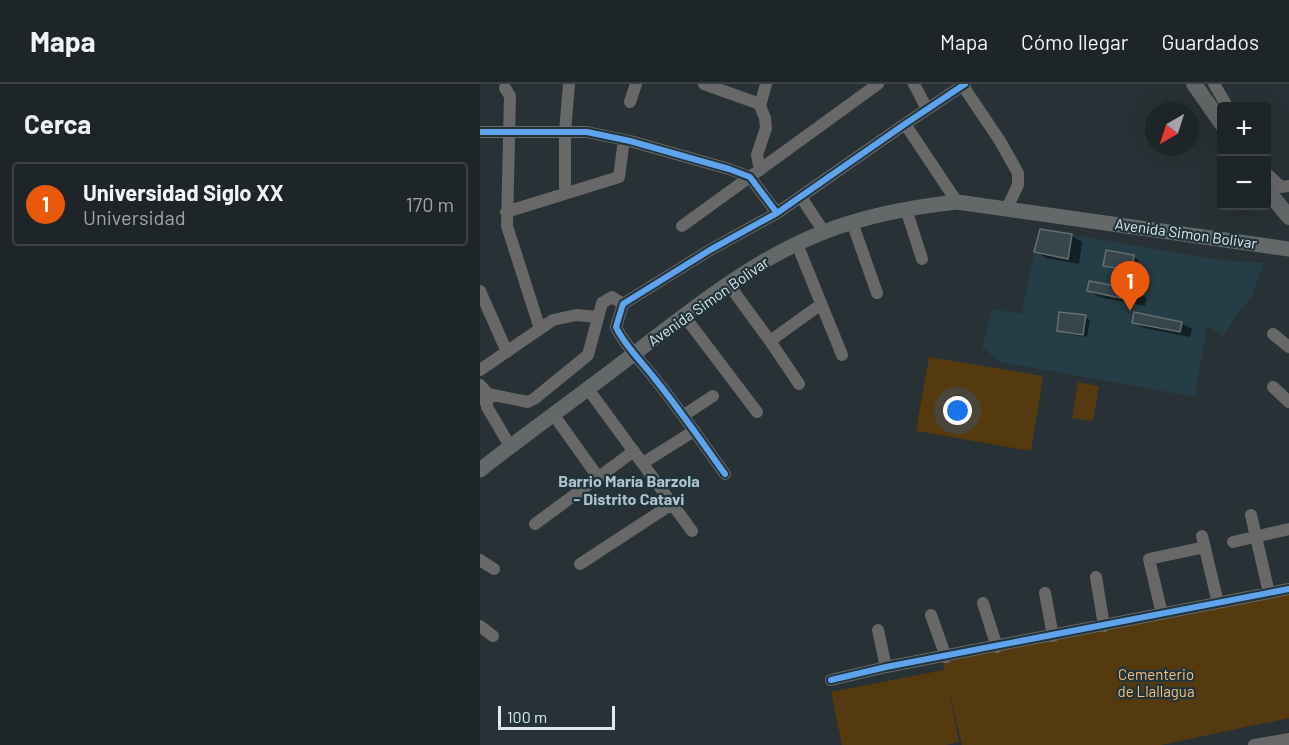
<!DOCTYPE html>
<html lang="es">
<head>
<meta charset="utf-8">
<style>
	body { margin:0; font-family:Barlow,sans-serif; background:#2b3134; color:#f1f3f6 }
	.controls { position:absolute; right:18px; top:18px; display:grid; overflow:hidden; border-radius:6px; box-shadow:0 6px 24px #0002 }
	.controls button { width:54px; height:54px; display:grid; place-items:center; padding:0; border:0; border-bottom:2px solid #3c4245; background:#1e2528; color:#f1f3f6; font:30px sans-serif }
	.compass { position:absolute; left:665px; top:18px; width:54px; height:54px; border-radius:50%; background:#1e2528; box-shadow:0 6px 24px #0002; rotate:219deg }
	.scale { position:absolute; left:18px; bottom:15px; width:117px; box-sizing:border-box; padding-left:6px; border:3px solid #dee9ee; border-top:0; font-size:16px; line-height:21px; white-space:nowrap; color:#dee9ee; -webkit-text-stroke:4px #22343b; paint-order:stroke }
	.you { position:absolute; left:478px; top:327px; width:21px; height:21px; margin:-15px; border:4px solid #fff; border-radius:50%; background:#1a73e8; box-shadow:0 0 0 9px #1a73e833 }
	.badge { display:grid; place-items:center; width:39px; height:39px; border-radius:50%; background:#ea580c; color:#fff; font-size:20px; font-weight:700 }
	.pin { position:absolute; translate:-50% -50px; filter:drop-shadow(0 2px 3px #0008) }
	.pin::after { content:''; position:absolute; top:32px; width:21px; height:18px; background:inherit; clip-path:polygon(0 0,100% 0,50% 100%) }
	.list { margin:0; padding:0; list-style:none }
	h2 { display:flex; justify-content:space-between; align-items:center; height:78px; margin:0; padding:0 24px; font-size:26px }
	h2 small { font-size:20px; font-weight:400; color:#a1a5a8 }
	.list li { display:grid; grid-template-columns:39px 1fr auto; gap:18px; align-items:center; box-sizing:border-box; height:84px; margin:0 12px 12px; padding:0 12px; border:2px solid #3c4245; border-radius:6px }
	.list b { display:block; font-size:22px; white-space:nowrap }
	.list p { margin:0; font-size:20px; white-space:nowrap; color:#a1a5a8 }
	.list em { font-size:20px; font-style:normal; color:#a1a5a8 }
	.map { position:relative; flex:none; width:809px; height:661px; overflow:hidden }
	header { display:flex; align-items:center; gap:36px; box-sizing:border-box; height:84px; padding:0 30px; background:#1e2528; border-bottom:2px solid #3c4245 }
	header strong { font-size:28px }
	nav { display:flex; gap:33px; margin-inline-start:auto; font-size:21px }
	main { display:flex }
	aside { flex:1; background:#1e2528 }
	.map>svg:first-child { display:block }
	.built { fill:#253d46 }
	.green { fill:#553a10 }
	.shadow { fill:#0007 }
	.building { fill:#37464c; stroke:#666e72; stroke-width:1.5 }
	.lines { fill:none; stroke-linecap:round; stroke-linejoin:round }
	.minor { stroke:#676867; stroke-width:12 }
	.major { stroke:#656869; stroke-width:15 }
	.highway { stroke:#626666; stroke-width:16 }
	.cycleway-casing { stroke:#22343b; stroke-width:10 }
	.cycleway { stroke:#60a3ed; stroke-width:6 }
	.labels { text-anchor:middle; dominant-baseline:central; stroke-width:4.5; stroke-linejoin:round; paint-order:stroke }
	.street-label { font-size:15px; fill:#dee9ee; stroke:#22343b }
	.park-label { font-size:15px; fill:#fbbf73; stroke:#22343b }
	.neighbourhood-label { font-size:16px; font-weight:bold; fill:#afc4cd; stroke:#22343b }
</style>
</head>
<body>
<header>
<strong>Mapa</strong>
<nav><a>Mapa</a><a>Cómo llegar</a><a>Guardados</a></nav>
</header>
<main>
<aside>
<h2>Cerca<small></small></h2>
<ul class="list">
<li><span class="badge">1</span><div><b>Universidad Siglo XX</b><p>Universidad</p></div><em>170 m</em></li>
</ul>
</aside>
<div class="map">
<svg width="809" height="661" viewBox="0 0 809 661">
	<rect width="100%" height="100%" fill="#283135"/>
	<path class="built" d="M560 145 741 176 784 179 772 213 755 232 744 252 727 243 715 313 520 278 502 263 512 225 541 230Z"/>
	<path class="green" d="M449 273 563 292 551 367 436 347Z
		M598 298 619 302 613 337 592 334Z
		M809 509V634L681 661H482L468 602 479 658 466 661H362L351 608 464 586 463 578Z"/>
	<path class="shadow" d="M561 146 592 152 602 158 599 180 567 174 556 168Z
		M627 168 654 173 659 176 657 189 630 184 625 181Z
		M608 206 656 208 667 214 665 222 619 213Z
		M605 233 610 236 607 253 583 249 578 247Z
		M653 238 701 239 712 245 710 253 664 244Z"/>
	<path class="building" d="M560 145 592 150 588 175 554 168Z
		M626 166 654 171 652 187 623 182Z
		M609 197 657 206 655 217 607 207Z
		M579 228 606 231 603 251 577 247Z
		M654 228 702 238 700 248 652 239Z"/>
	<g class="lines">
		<path class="minor" d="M224 0 280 20
			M434 0 447 25
			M734 0 747 22
			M483 2 520 57 538 89V101L527 124
			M25 4 30 12 27 142 60 245
			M150 18 156 0
			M425 40 477 118
			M0 48H107L150 57 249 85 270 93 297 129
			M280 86 277 71 286 44 285 34 280 22 286 0
			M786 89 801 103 809 102
			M85 110V48L89 0
			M321 113 344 148
			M426 125 442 175
			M26 128 139 93 144 56
			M372 138 397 209
			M202 142 398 0
			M317 160 362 271
			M249 201 290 257 319 300
			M0 207 27 268
			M205 233 277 328
			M793 250 809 263
			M290 257 340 221
			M0 286 73 236 96 231 117 233
			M0 301 8 310 7 323 30 362
			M793 303 809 318
			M108 305 212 447
			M0 315 8 310 48 318 54 315 108 271 122 219 132 213 143 220
			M73 330 118 393
			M204 331 233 312
			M163 379 214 347
			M245 390C222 358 200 326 175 295 163 279 144 261 136 243L143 220 230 166 297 129 425 40 485 0
			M771 431 789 509
			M55 440 154 367
			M722 452 738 519
			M753 458 809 445
			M0 476 14 485
			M100 480 192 420
			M616 493 624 542
			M565 509 573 552
			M503 519 517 563
			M682 530 669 475 725 463
			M451 531 466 573
			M0 542 13 552
			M398 546 406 583
			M351 596 406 583 809 505
			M774 661 809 655"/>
		<path class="major" d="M0 386C47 349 95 315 142 279 205 231 269 177 344 148 387 131 431 123 477 118L809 165"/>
		<path class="highway" d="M714 0 742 40
			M786 105 809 133"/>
		<g class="cycleway-casing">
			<path id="cycleway" d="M0 48H107L150 57 249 85 270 93 297 129
				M245 390C222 358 200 326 175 295 163 279 144 261 136 243L143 220 230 166 297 129 425 40 485 0
				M351 596 406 583 809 505"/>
		</g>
		<use href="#cycleway" class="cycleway"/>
	</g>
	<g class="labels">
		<g class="street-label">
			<text transform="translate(706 149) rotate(8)">Avenida Simon Bolivar</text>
			<text transform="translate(228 217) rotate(-35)">Avenida Simon Bolivar</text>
		</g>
		<g class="park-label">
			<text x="676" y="590">Cementerio<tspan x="676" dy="17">de Llallagua</tspan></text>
		</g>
		<g class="neighbourhood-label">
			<text x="149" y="396">Barrio María Barzola<tspan x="149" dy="18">- Distrito Catavi</tspan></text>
		</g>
	</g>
</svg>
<div class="controls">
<button>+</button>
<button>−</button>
</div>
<svg class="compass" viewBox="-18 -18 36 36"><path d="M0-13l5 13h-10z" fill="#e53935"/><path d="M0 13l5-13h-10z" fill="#a1a5a8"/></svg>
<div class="scale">100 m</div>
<div class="you"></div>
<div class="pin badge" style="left:650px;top:227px">1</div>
</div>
</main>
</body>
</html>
